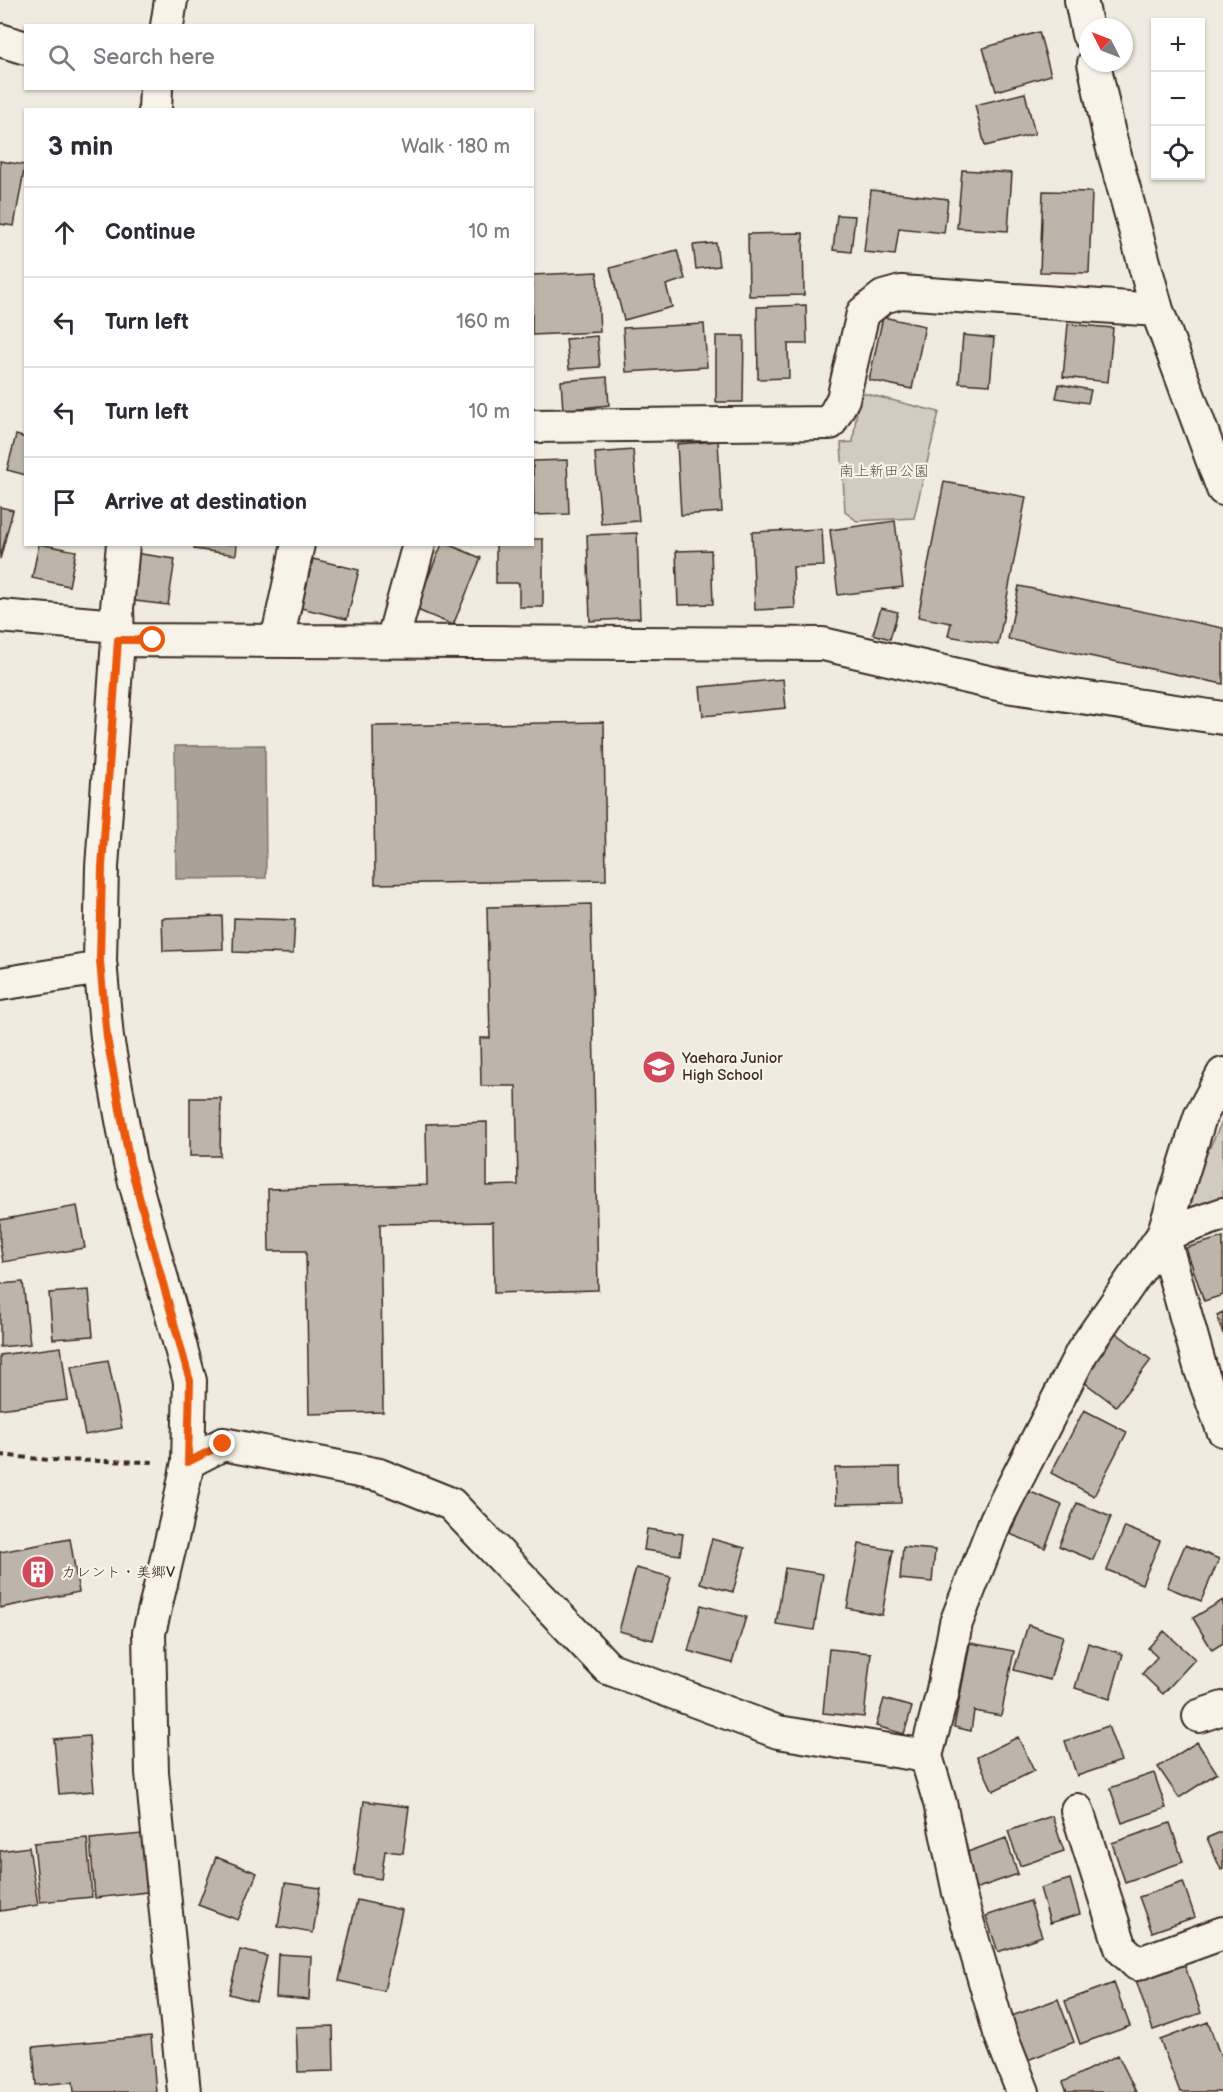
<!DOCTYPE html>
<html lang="en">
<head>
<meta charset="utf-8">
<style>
	body { margin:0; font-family:"Balsamiq Sans","Klee One",sans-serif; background:#f7f7f7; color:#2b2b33 }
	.controls { position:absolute; right:18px; top:18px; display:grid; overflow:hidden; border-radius:0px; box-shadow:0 2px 4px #0004 }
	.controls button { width:54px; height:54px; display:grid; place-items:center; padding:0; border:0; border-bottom:2px solid #e1e1e2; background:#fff; color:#2b2b33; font:30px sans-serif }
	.compass { position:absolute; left:1079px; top:18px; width:54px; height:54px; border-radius:50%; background:#fff; box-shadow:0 2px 4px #0004; rotate:312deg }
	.stop { position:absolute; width:18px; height:18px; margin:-14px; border:4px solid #ea580c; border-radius:50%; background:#fff }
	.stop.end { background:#ea580c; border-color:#fff; box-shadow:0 2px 6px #0008 }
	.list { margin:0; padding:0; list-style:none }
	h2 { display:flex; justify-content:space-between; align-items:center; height:78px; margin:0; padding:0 24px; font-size:26px }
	h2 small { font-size:20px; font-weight:400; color:#7c7c81 }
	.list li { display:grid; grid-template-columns:39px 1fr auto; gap:18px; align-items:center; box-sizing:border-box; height:90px; padding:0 24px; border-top:2px solid #e1e1e2 }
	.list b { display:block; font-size:22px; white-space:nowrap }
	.list em { font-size:20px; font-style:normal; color:#7c7c81 }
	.icon { flex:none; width:33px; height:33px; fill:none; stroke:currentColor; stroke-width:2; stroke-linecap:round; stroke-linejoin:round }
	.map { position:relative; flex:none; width:1223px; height:2092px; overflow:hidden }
	.search { position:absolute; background:#fff; box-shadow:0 2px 4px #0004; left:24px; top:24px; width:510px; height:66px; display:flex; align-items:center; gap:15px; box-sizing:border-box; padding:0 21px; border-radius:0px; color:#7c7c81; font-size:22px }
	.panel { position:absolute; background:#fff; box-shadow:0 2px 4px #0004; left:24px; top:108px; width:510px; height:438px; border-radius:0px }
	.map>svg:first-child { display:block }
	.green { fill:#d1cbc0; stroke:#867a6f; stroke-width:1.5 }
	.water { fill:#aaa296; stroke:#7e7266; stroke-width:1.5 }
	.building { fill:#bdb5aa; stroke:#3b2a1e; stroke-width:1.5 }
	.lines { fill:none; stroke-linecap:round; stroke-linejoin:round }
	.street-casing { stroke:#3b2a1e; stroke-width:36 }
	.path { stroke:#3b2a1e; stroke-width:4; stroke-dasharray:6 4.5; stroke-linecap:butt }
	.street { stroke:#f7f3e8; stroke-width:32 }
	.route { stroke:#ea580c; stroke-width:8 }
	.labels { text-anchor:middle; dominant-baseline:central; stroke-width:4.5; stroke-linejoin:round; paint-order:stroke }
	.park-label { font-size:15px; fill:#605246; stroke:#f7f3e8 }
	.poi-label { font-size:15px; fill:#3b2a1e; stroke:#f7f3e8; text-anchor:start }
</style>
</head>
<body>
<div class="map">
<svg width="1223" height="2092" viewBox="0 0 1223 2092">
	<rect width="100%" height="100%" fill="#efebe0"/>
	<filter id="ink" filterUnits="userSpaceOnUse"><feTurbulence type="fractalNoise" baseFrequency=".0167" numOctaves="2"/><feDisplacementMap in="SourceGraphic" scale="12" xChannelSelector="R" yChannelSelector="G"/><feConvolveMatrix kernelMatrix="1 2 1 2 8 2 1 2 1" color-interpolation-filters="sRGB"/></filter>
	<g filter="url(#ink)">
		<path class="green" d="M859 392 939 412 914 518 857 521 845 512 841 443 853 442Z
			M1223 1120V1198L1175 1219Z"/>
		<path class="water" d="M265 745 266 878 176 879 175 746Z"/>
		<path class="building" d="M1039 32 1051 75 996 91 983 48Z
			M1025 93 1035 134 985 146 975 105Z
			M0 161 25 165 14 226 0 224Z
			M962 170 1012 173 1008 231 957 228Z
			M871 190 948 199 944 233 899 228 895 255 864 252Z
			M1043 191 1092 192 1089 273 1040 272Z
			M837 215 855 216 851 252 833 250Z
			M803 233 804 295 749 296 748 234Z
			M716 243 719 266 696 269 693 245Z
			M677 250 685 279 666 285 672 307 624 320 610 268Z
			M597 272 600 332 532 335V275Z
			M806 305 807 344H788L789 378 758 379 757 307Z
			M883 317 925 326 912 389 869 380Z
			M704 324 707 367 626 372 623 328Z
			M1068 324 1113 328 1108 382 1063 377Z
			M963 335 994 338 990 385 959 383Z
			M597 336 600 367 569 369 566 339Z
			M716 336H744L743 402H716Z
			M607 377 609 405 563 410 561 381Z
			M1059 384 1091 390 1088 403 1056 398Z
			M16 435 26 438V475L7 470Z
			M718 441 722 512 681 515 677 444Z
			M633 450 639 521 601 524 595 453Z
			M567 460 569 514 534 515 533 461Z
			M944 482 1026 497 998 645 948 636 951 623 918 617Z
			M0 507 13 510 0 559Z
			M895 521 903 587 838 595 830 530Z
			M822 529 824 566 793 567 795 608 755 610 752 532Z
			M637 533 640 618 590 621 587 535Z
			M532 539H543V607H519V583H496V544H532Z
			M39 544 76 551 69 586 32 578Z
			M195 544H237L236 555 194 549Z
			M442 544H447L481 558 453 625 415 609Z
			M711 550 713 604 678 605 676 551Z
			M134 553 175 559 168 605 127 600Z
			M313 559 359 570 347 619 301 608Z
			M1019 586 1223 628V684L1008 639Z
			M881 608 898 612 890 639 873 634Z
			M783 679 786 708 703 716 700 687Z
			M604 722 606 880 375 884 373 726Z
			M591 904 598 1290 494 1293 493 1222 380 1224 383 1412 309 1414 306 1251H269L268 1189 427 1185 426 1124 487 1122V1186L518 1185 516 1086H481L480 1038H490L487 907Z
			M222 916 223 949 163 951 162 918Z
			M234 918 295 920 293 954 233 952Z
			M190 1098H221L220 1156H190Z
			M77 1206 85 1248 3 1262 0 1244V1220Z
			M1223 1237V1295L1204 1301 1186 1248Z
			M23 1282 30 1344 0 1347V1284Z
			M89 1290 93 1336 53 1339 49 1293Z
			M1223 1312V1334L1217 1315Z
			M1115 1332 1151 1360 1116 1406 1080 1379Z
			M61 1347 68 1400 0 1409V1355Z
			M108 1360 122 1428 85 1435 71 1367Z
			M1084 1410 1127 1432 1094 1496 1051 1473Z
			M900 1467 901 1503 836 1504 835 1468Z
			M1028 1491 1062 1505 1045 1548 1010 1534Z
			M1077 1503 1111 1517 1093 1560 1059 1546Z
			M1125 1527 1160 1541 1142 1584 1107 1570Z
			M647 1529 683 1534 680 1555 644 1550Z
			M70 1539 79 1592 0 1608V1552Z
			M712 1539 745 1548 733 1592 700 1583Z
			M859 1544 893 1550 882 1615 847 1608Z
			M1185 1545 1219 1559 1201 1601 1167 1587Z
			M903 1547 935 1550 932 1582 900 1579Z
			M636 1568 671 1577 653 1640 619 1631Z
			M785 1568 823 1574 814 1630 776 1624Z
			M1223 1600V1643L1212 1650 1193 1618Z
			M701 1605 746 1617 732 1663 688 1651Z
			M1028 1625 1063 1636 1050 1680 1014 1670Z
			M1164 1631 1195 1659 1163 1694 1142 1674 1157 1657 1148 1648Z
			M970 1643 1014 1651 1001 1716 974 1711 971 1731 954 1727Z
			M1088 1643 1123 1654 1110 1699 1075 1688Z
			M829 1649 871 1653 864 1717 823 1713Z
			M884 1699 912 1707 904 1734 876 1726Z
			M1108 1726 1121 1761 1077 1776 1065 1741Z
			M89 1736 94 1791 59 1794 54 1739Z
			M1018 1737 1034 1771 993 1791 977 1757Z
			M1197 1742 1217 1773 1179 1798 1158 1767Z
			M1154 1773 1166 1808 1122 1823 1110 1788Z
			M364 1801 409 1807 403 1853 385 1851 381 1879 354 1875Z
			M1052 1816 1064 1851 1020 1866 1008 1831Z
			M1170 1823 1183 1862 1125 1882 1112 1843Z
			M1223 1831V1869L1221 1870 1207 1838Z
			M142 1834 147 1892 95 1898 90 1839Z
			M87 1838 92 1897 40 1902 34 1843Z
			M1006 1838 1018 1874 975 1889 962 1854Z
			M29 1847 38 1905 0 1911V1851Z
			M216 1857 257 1873 238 1920 198 1905Z
			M1070 1879 1080 1914 1050 1923 1040 1888Z
			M1183 1882 1195 1917 1152 1932 1139 1897Z
			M285 1883 320 1888 313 1933 278 1927Z
			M357 1900 402 1910 384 1991 339 1981Z
			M1030 1901 1042 1936 998 1952 986 1916Z
			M240 1950 267 1956 256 2001 229 1994Z
			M278 1954 311 1956 309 2000 276 1997Z
			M1184 1963 1201 2013 1153 2030 1136 1980Z
			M1114 1983 1130 2026 1080 2044 1065 2001Z
			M1058 1999 1074 2042 1025 2061 1009 2017Z
			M1208 2022 1223 2063V2092H1180L1160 2040Z
			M333 2026 334 2071 298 2072 296 2027Z
			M151 2036 156 2092H74L73 2082 36 2085 33 2047Z
			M1118 2055 1136 2092H1067L1063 2082Z"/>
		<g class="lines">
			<g class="street-casing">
				<path id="street" d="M1081 0 1088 34
					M167 26 171 0
					M0 40 26 48
					M1094 63 1109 134 1157 310 1223 489
					M155 110 156 88
					M532 426 830 423 843 399 863 313 883 297 901 292 1157 310
					M123 544 117 608 118 640 102 867 100 961 107 1038 130 1164 190 1381 188 1462 176 1521 149 1633 152 1773 184 2092
					M0 616 117 626
					M118 640 823 644 1006 686 1223 718
					M277 641 298 544
					M392 642 419 544
					M0 984 101 968
					M1163 1235 1201 1370 1223 1430
					M1163 1235 1223 1214
					M188 1462 223 1444 379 1475 451 1504 608 1668 778 1732 926 1756
					M1199 1716 1223 1708
					M1077 1810 1121 1948 1137 1964 1223 1933
					M1023 2092 1000 2033 959 1893 940 1803 926 1756 942 1695 956 1623 996 1520 1082 1352 1163 1235 1200 1117 1223 1074"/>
			</g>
			<path class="path" d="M0 1455 49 1460 154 1462"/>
			<use href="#street" class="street"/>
		</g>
	</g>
	<g class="lines" filter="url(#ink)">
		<path class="route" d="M153 640H118L102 867 100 961 107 1038 130 1164 190 1381 188 1462 223 1444"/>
	</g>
	<defs>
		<g id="school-disc" transform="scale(1.725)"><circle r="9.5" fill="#d1495b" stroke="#f7f3e8"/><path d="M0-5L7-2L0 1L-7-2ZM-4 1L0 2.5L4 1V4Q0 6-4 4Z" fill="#fff"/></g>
		<g id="building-disc" transform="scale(1.725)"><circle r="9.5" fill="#d1495b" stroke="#f7f3e8"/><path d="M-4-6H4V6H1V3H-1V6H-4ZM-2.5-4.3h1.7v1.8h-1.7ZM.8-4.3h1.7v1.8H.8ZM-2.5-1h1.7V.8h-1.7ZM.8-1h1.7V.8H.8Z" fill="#fff"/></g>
	</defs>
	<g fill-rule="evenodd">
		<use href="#school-disc" x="659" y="1067"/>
		<use href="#building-disc" x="38" y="1572"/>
	</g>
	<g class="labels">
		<g class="park-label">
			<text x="884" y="471">南上新田公園</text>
		</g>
		<g class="poi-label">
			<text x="682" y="1058">Yaehara Junior<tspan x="682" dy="17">High School</tspan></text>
			<text x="61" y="1572">カレント・美郷V</text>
		</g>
	</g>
</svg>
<div class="controls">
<button>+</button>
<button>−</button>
<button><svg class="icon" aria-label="locate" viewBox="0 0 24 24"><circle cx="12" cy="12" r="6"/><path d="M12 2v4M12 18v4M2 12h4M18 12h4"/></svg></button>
</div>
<svg class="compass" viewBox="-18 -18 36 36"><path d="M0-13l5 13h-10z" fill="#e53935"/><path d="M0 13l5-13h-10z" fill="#7c7c81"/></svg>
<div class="stop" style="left:153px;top:640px"></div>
<div class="stop end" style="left:223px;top:1444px"></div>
<div class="search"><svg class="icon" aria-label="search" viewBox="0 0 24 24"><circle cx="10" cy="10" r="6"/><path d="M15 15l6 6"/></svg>Search here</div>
<section class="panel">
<h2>3 min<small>Walk · 180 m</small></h2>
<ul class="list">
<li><svg class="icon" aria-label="ahead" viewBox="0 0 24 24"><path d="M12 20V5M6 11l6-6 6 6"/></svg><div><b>Continue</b></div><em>10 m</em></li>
<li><svg class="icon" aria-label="left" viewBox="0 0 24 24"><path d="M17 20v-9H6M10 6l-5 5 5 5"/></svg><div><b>Turn left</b></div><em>160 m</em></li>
<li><svg class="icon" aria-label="left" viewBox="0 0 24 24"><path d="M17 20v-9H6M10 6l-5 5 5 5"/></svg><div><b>Turn left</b></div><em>10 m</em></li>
<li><svg class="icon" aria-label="arrive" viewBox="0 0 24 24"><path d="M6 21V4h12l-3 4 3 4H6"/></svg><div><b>Arrive at destination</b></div></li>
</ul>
</section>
</div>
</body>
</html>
